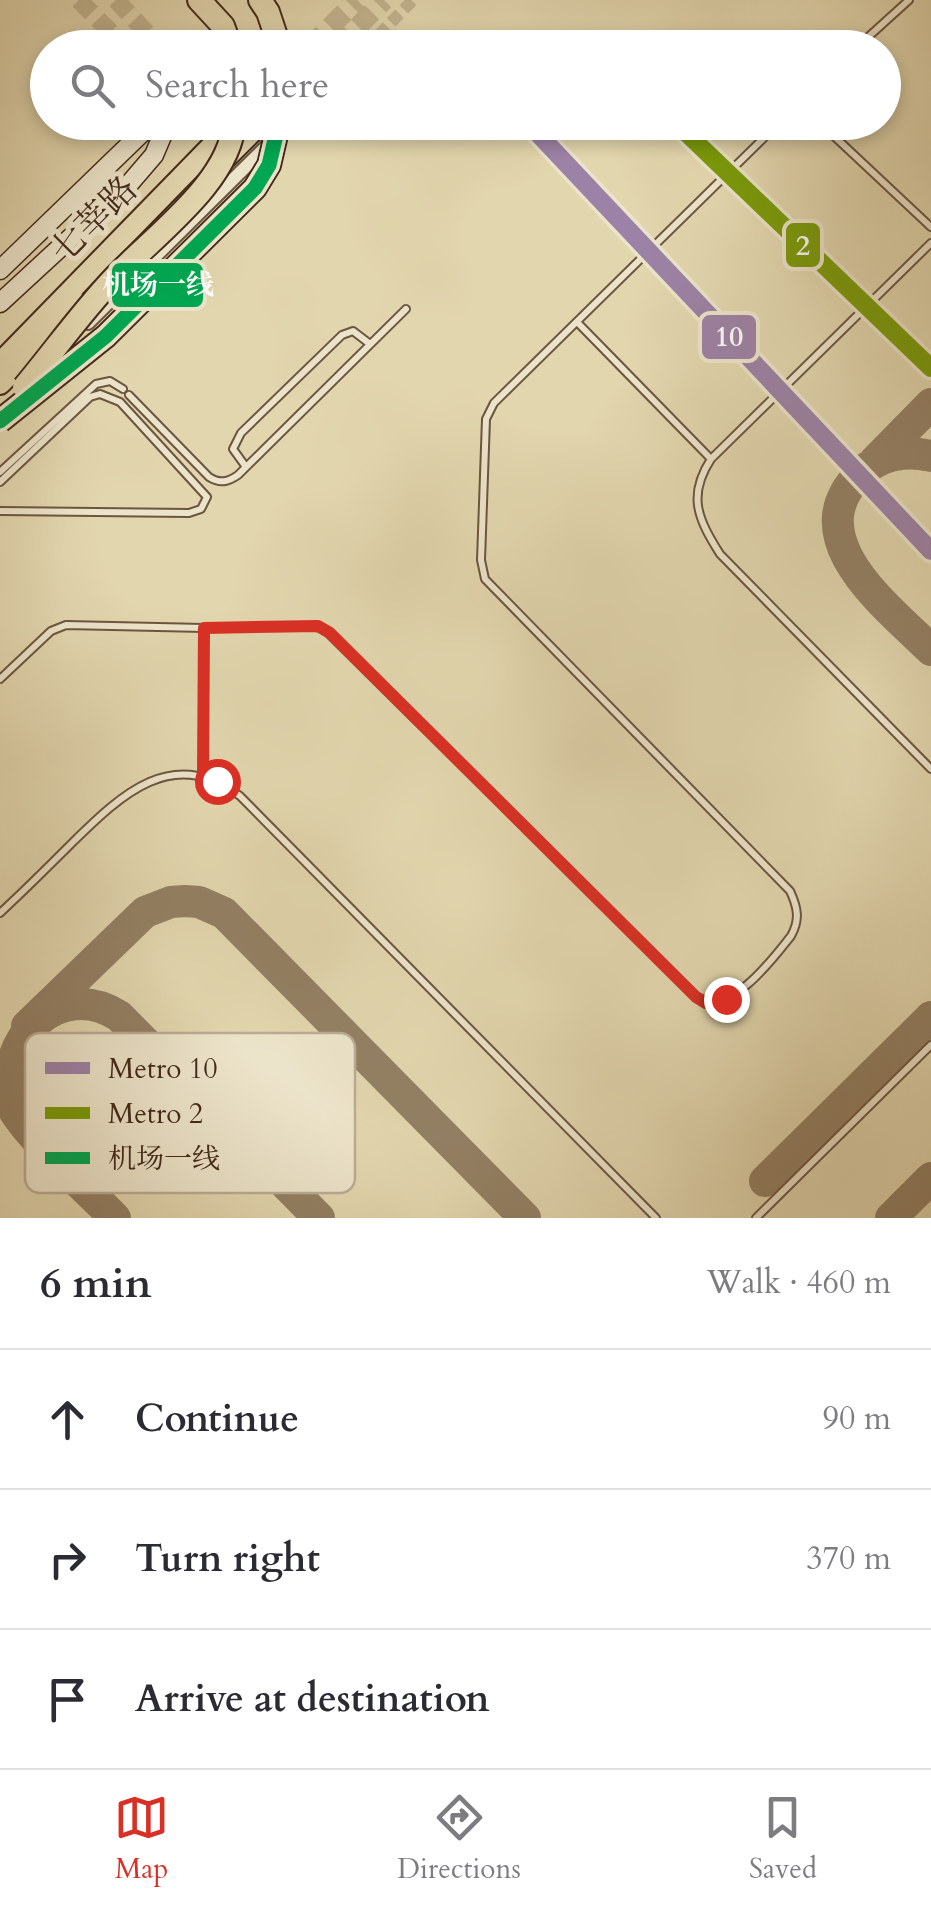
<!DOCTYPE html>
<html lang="en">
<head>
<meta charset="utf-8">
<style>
	body { margin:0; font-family:Cardo,"Noto Serif SC",serif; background:#f7f7f7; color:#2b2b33 }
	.stop { position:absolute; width:30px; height:30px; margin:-22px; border:8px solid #d93025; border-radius:50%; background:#fff }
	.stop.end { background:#d93025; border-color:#fff; box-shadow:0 2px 10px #0008 }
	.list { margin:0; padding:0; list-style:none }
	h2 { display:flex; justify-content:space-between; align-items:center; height:130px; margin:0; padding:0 40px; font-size:42px }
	h2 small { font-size:32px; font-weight:400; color:#7c7c81 }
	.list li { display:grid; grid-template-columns:65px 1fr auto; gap:30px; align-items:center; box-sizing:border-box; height:140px; padding:0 40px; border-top:2px solid #e1e1e2 }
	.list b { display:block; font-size:38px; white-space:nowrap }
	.list em { font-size:32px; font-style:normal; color:#7c7c81 }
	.icon { flex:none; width:55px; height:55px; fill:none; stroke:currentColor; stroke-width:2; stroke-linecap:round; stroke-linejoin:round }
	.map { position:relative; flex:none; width:931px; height:1218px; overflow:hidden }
	.search { position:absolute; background:#fff; box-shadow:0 5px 15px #0003; left:30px; right:30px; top:30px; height:110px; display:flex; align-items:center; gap:25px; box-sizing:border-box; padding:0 35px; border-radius:55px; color:#7c7c81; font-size:38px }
	.sheet { height:550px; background:#fff }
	nav { display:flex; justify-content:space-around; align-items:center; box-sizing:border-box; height:140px; border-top:2px solid #e1e1e2; background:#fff; font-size:28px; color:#7c7c81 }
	nav a { display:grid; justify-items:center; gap:5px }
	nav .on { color:#d93025 }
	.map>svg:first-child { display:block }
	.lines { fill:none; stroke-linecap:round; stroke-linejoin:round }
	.taxiway { stroke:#938064; stroke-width:32 }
	.street-tunnel { stroke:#c2b491; stroke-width:12; stroke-dasharray:12 6; stroke-linecap:butt }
	.secondary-tunnel { stroke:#c2b491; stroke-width:18; stroke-dasharray:18 9; stroke-linecap:butt }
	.primary-tunnel { stroke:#c2b491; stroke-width:20; stroke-dasharray:20 10; stroke-linecap:butt }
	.lane-casing { stroke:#6c5540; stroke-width:10 }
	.street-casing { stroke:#6c5540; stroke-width:16 }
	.secondary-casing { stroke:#442a1b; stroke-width:21 }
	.primary-casing { stroke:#442a1b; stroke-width:24 }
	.highway-casing { stroke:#442a1b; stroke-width:26 }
	.lane { stroke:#ece4ca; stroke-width:6 }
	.street { stroke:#ece4ca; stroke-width:12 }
	.secondary { stroke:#ece4ca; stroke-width:18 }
	.primary { stroke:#e2d6ae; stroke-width:20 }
	.highway { stroke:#e2d6ae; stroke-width:22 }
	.highway-bridge-casing { stroke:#442a1b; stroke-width:26; stroke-linecap:butt }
	.highway-bridge { stroke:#e2d6ae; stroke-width:22 }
	.bus-1-casing { stroke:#ece4ca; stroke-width:22 }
	.bus-1 { stroke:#00a651; stroke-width:15 }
	.metro-1-casing { stroke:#ece4ca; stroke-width:25 }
	.metro-2-casing { stroke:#ece4ca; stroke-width:25 }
	.metro-1 { stroke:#9c82a6; stroke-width:18 }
	.metro-2 { stroke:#7a9a09; stroke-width:18 }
	.route { stroke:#d93025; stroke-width:12 }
	.labels { text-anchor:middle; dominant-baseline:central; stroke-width:10; stroke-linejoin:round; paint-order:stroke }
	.street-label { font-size:35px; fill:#442a1b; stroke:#ece4ca }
	.key { fill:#ece4ca; stroke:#baac96; stroke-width:2.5 }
	.key-label { font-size:28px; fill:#442a1b }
	.line-badge { stroke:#ece4ca; stroke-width:4 }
	.badge-label { font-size:28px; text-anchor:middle; font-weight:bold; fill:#fff }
</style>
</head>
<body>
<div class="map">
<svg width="931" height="1218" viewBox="0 0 931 1218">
	<rect width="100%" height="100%" fill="#e2d6ae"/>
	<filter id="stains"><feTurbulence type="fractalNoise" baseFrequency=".002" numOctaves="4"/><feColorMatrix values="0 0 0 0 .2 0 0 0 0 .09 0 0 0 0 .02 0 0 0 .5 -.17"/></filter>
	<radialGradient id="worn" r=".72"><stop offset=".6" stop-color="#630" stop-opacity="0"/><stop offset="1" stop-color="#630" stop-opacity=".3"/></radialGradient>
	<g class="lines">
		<path class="taxiway" d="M931 456C905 450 879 455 860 474 795 538 889 608 931 650
			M875 461 931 404
			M27 1026 145 912 171 902 185 901 199 902 224 913 525 1218
			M765 1181 931 1017
			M115 1218C89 1191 23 1133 10 1103 0 1037 59 978 119 1016L319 1218
			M891 1218 931 1178"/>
		<path class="street-tunnel" d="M366 48 413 0"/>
		<path class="secondary-tunnel" d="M79 0 126 48
			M116 0 161 48"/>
		<path class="primary-tunnel" d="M309 48 357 0
			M337 48 384 0"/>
		<g class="lane-casing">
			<path id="lane" d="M856 48 909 0
				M819 122 931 227
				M931 243 711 459C687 496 698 519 720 554L931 769
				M577 322 711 459
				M129 395 209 477C220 484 228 482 238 475L406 309
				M246 467 233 449 241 433 342 335 353 331 370 344
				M0 472 96 384 110 381 123 389
				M0 482 90 397 100 394 120 402 207 497 201 509 189 513 0 511
				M0 679 51 631 66 625 204 628 311 626 324 629 696 997C732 1015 770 962 791 936 800 920 798 908 790 891L485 579 481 560 486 419 494 403 780 122
				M203 775 204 628
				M0 913C25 890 49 866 73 842 122 794 173 745 240 796L656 1218
				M756 1218 931 1045"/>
		</g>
		<g class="street-casing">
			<path id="street" d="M88 323 291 122"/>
		</g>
		<g class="secondary-casing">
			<path id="secondary" d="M0 270 153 122
				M0 303 130 183 154 155 168 122"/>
		</g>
		<g class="primary-casing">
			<path id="primary" d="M224 160 262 122
				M0 363 235 122
				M0 384 80 304"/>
		</g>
		<g class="highway-casing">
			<path id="highway" d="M199 0 223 26 231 48
				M260 0 268 12 280 48"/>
		</g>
		<use href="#lane" class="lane"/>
		<use href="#street" class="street"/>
		<use href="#secondary" class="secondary"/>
		<use href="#primary" class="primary"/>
		<use href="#highway" class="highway"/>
		<g class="highway-bridge-casing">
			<path id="highway-bridge" d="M24 387C54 351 81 313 113 279 152 237 231 182 234 122
				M0 421 106 336 255 188 269 165 279 122"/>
		</g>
		<use href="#highway-bridge" class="highway-bridge"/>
		<g class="bus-1-casing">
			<path id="bus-1" d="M0 421 106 336 255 188 269 165 279 122"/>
		</g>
		<use href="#bus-1" class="bus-1"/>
		<g class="metro-1-casing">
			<path id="metro-1" d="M527 122 931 551"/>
		</g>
		<g class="metro-2-casing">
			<path id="metro-2" d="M675 122 931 368"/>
		</g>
		<use href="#metro-1" class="metro-1"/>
		<use href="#metro-2" class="metro-2"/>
	</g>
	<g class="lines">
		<path class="route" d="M217 781 203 775 204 628 318 626 330 633 696 997 706 1003 726 999"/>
	</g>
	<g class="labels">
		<g class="street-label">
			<text transform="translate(94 220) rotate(-45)">七莘路</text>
		</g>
	</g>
	<rect x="25" y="1033" width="330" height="160" rx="15" class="key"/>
	<rect x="45" y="1062" width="45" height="12" fill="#9c82a6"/>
	<rect x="45" y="1107" width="45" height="12" fill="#7a9a09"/>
	<rect x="45" y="1152" width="45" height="12" fill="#00a651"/>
	<g class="key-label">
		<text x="108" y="1078">Metro 10</text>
		<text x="108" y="1123">Metro 2</text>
		<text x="108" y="1168">机场一线</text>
	</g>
	<g class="line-badge">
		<rect x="784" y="221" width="38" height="48" rx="10" fill="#7a9a09"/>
		<rect x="110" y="261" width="95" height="48" rx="10" fill="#00a651"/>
		<rect x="700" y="313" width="58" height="48" rx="10" fill="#9c82a6"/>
	</g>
	<g class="badge-label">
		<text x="803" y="255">2</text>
		<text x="158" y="294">机场一线</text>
		<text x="729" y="346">10</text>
	</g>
	<rect width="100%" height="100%" filter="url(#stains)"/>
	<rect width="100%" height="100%" fill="url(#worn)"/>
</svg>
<div class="stop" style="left:217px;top:781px"></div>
<div class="stop end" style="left:726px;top:999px"></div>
<div class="search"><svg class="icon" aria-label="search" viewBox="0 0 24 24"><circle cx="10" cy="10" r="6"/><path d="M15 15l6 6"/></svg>Search here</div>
</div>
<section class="sheet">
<h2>6 min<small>Walk · 460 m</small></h2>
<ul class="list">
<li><svg class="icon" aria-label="ahead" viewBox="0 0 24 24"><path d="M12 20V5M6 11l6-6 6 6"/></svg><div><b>Continue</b></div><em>90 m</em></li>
<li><svg class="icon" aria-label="right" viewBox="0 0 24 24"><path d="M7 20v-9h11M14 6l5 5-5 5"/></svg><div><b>Turn right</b></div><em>370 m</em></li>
<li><svg class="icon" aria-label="arrive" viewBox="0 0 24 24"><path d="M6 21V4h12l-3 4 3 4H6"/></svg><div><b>Arrive at destination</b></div></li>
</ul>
</section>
<nav>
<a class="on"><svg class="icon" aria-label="map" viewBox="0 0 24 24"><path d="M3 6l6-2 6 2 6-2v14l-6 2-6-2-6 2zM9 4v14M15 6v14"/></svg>Map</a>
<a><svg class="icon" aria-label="directions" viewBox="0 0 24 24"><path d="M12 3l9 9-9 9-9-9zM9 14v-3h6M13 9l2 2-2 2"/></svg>Directions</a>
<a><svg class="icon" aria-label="saved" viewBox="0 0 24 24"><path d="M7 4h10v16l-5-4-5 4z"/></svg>Saved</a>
</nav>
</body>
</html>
